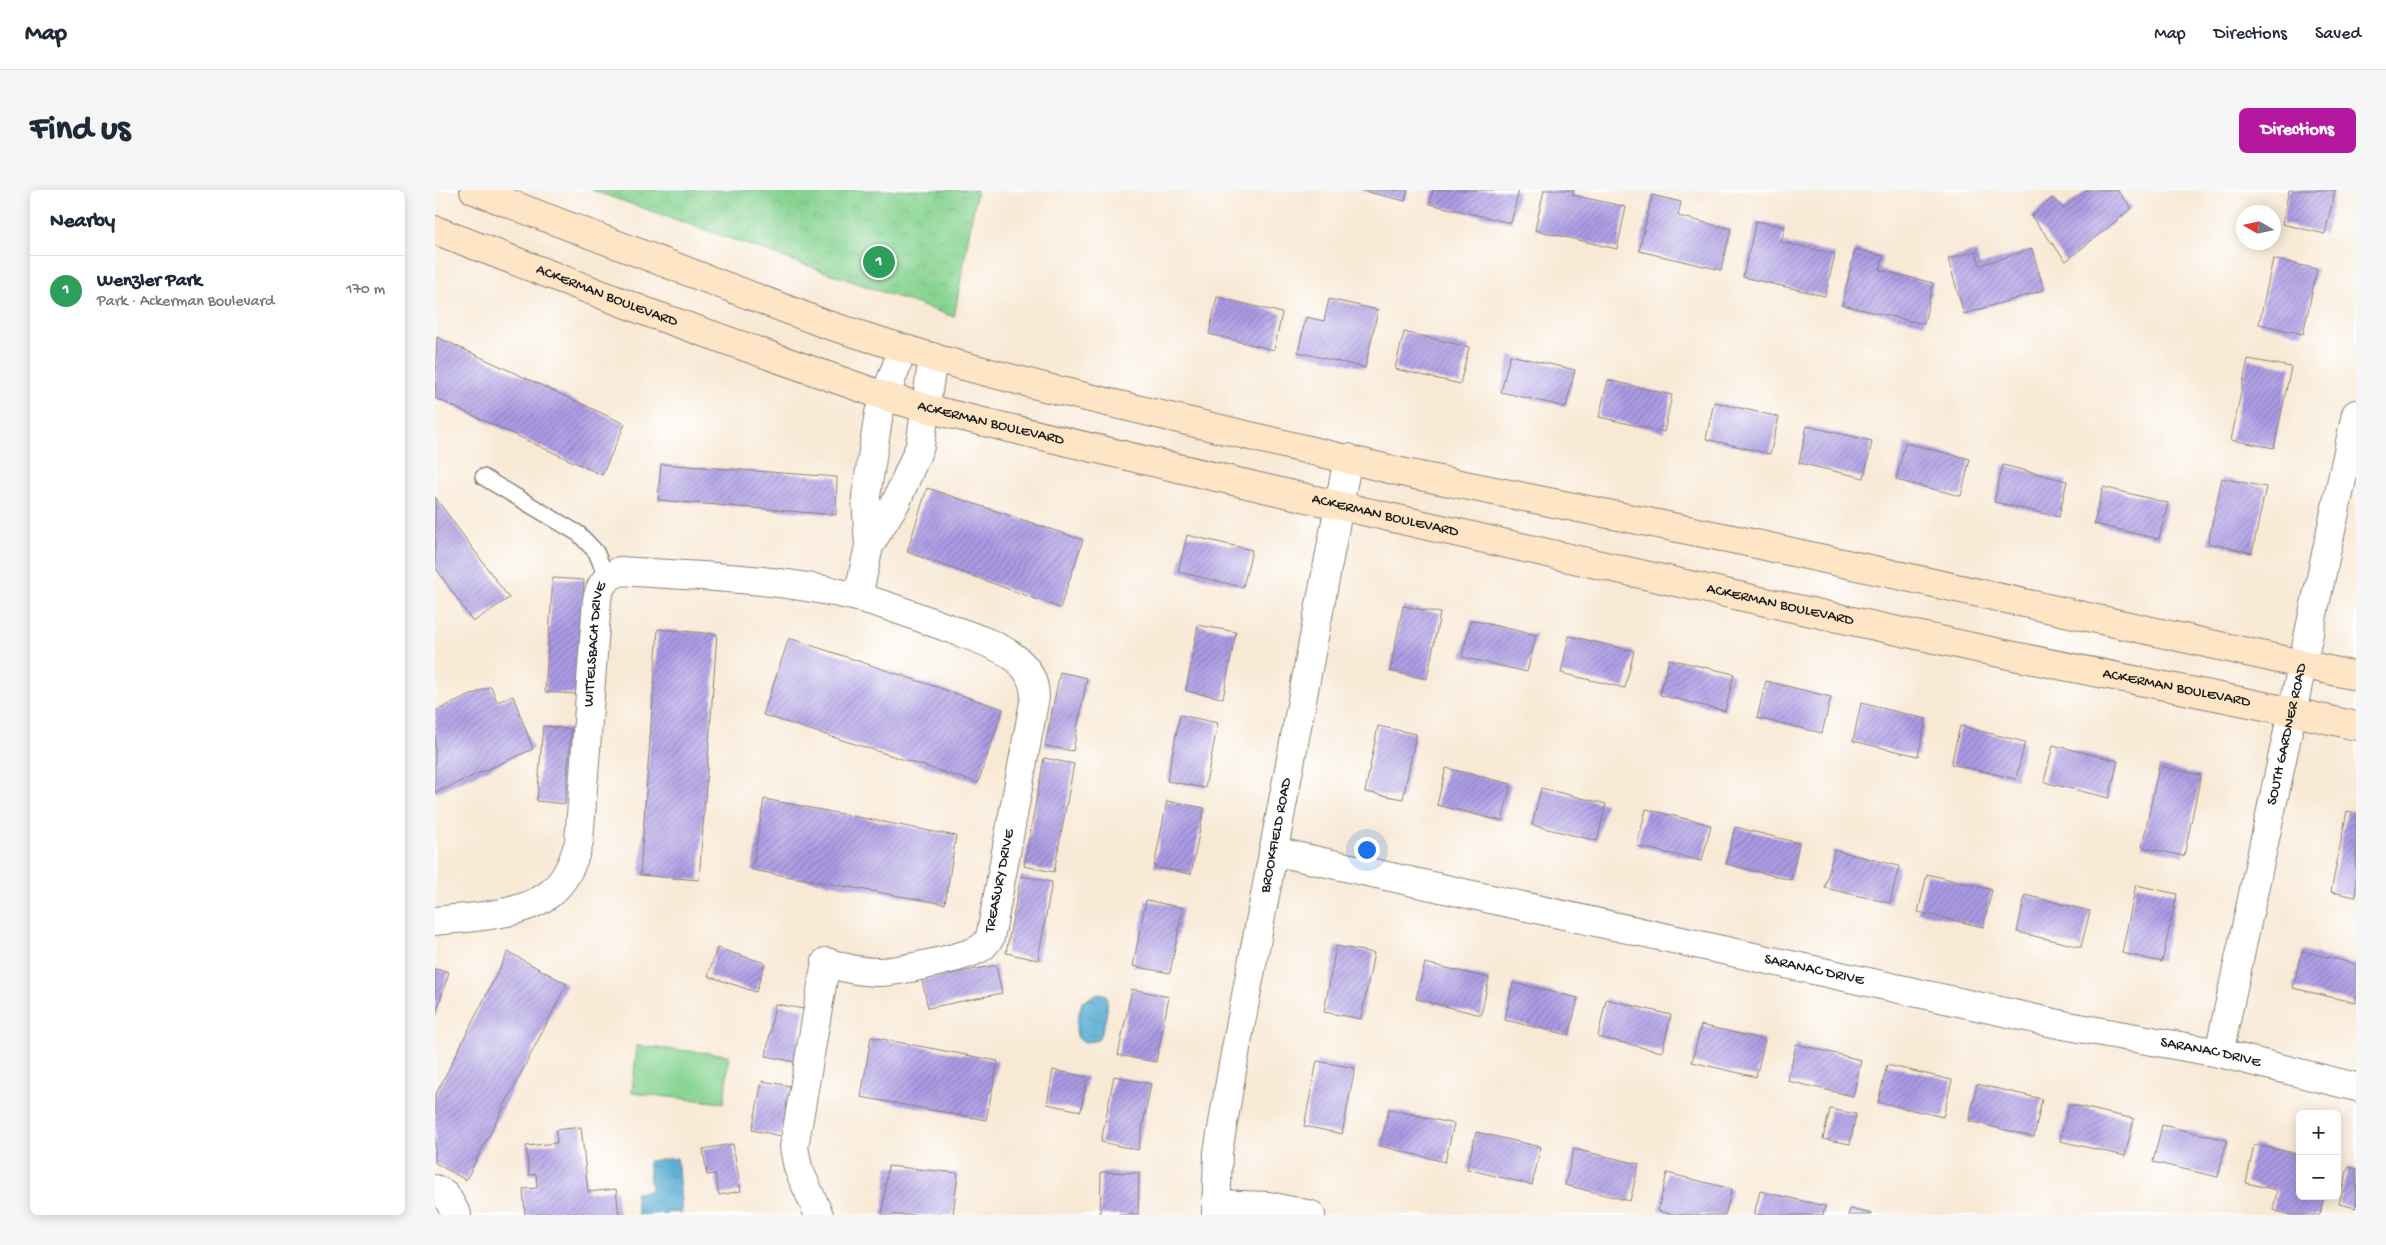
<!DOCTYPE html>
<html lang="en">
<head>
<meta charset="utf-8">
<style>
	body { margin:0; font-family:"Gochi Hand",sans-serif; background:#f6f6f7; color:#1f2937 }
	.controls { position:absolute; right:15px; bottom:15px; display:grid; overflow:hidden; border-radius:8px; box-shadow:0 2px 12px #0003 }
	.controls button { width:45px; height:45px; display:grid; place-items:center; padding:0; border:0; border-bottom:1px solid #e0e1e3; background:#fff; color:#1f2937; font:25px sans-serif }
	.compass { position:absolute; left:1801px; top:15px; width:45px; height:45px; border-radius:50%; background:#fff; box-shadow:0 2px 12px #0003; rotate:279deg }
	.you { position:absolute; left:931px; top:659px; width:18px; height:18px; margin:-12px; border:4px solid #fff; border-radius:50%; background:#1a73e8; box-shadow:0 0 0 8px #1a73e833 }
	.badge { display:grid; place-items:center; width:32px; height:32px; border-radius:50%; background:#b5179e; color:#fff; font-size:16px; font-weight:700 }
	.pin { position:absolute; translate:-50% -50%; border:2px solid #fff; box-shadow:0 1px 5px #0006 }
	.list { margin:0; padding:0; list-style:none }
	h2 { display:flex; justify-content:space-between; align-items:center; height:65px; margin:0; padding:0 20px; font-size:21px }
	h2 small { font-size:16px; font-weight:400; color:#747a83 }
	.list li { display:grid; grid-template-columns:32px 1fr auto; gap:15px; align-items:center; box-sizing:border-box; height:70px; padding:0 20px; border-top:1px solid #e0e1e3 }
	.list b { display:block; font-size:19px; white-space:nowrap }
	.list p { margin:0; font-size:16px; white-space:nowrap; color:#747a83 }
	.list em { font-size:16px; font-style:normal; color:#747a83 }
	.map { position:relative; flex:none; width:1921px; height:1025px; overflow:hidden; border-radius:8px }
	header { display:flex; align-items:center; gap:30px; box-sizing:border-box; height:70px; padding:0 25px; background:#fff; border-bottom:1px solid #e0e1e3 }
	header strong { font-size:24px }
	nav { display:flex; gap:28px; margin-inline-start:auto; font-size:18px }
	.intro { display:flex; align-items:center; justify-content:space-between; box-sizing:border-box; height:120px; padding:0 30px }
	h1 { margin:0; font-size:35px }
	.button { padding:12px 22px; border-radius:8px; background:#b5179e; color:#fff; font-size:18px; font-weight:700 }
	main { display:flex; gap:30px; padding:0 30px }
	aside { flex:1; background:#fff; border-radius:8px; box-shadow:0 2px 12px #0003 }
	.map>svg:first-child { display:block }
	.park { fill:url(#park-crowns); stroke:#527857 }
	.pitch { fill:#88d492; stroke:#527857 }
	.water { fill:url(#water-ripples); stroke:#386276 }
	.building { fill:url(#building-hatch) }
	.lines { fill:none; stroke-linecap:round; stroke-linejoin:round }
	.lane-casing { stroke:#8a8278; stroke-width:18 }
	.street-casing { stroke:#8a8278; stroke-width:30 }
	.secondary-casing { stroke:#8a8278; stroke-width:30 }
	.lane { stroke:#fff; stroke-width:15 }
	.street { stroke:#fff; stroke-width:28 }
	.secondary { stroke:#fee5c5; stroke-width:28 }
	.labels { text-anchor:middle; dominant-baseline:central; stroke-width:4.5; stroke-linejoin:round; paint-order:stroke }
	.street-label { font-size:15px; fill:#1c1c1c; stroke:#fff }
</style>
</head>
<body>
<header>
<strong>Map</strong>
<nav><a>Map</a><a>Directions</a><a>Saved</a></nav>
</header>
<div class="intro"><h1>Find us</h1><a class="button">Directions</a></div>
<main>
<aside>
<h2>Nearby<small></small></h2>
<ul class="list">
<li><span class="badge" style="background:#2e9e5b">1</span><div><b>Wenzler Park</b><p>Park · Ackerman Boulevard</p></div><em>170 m</em></li>
</ul>
</aside>
<div class="map">
<svg width="1921" height="1025" viewBox="0 0 1921 1025">
	<defs>
		<pattern id="park-crowns" width="20" height="18" patternUnits="userSpaceOnUse" patternTransform="scale(1.25)"><rect width="20" height="18" fill="#88d492"/><path d="M2 6a3 3 0 1 1 6 0M12 15a3 3 0 1 1 6 0" fill="none" stroke="#75b57d"/></pattern>
		<pattern id="water-ripples" width="26" height="14" patternUnits="userSpaceOnUse" patternTransform="scale(1.25)"><rect width="26" height="14" fill="#53a9d0"/><path d="M2 4q2-2 4 0t4 0M15 11q2-2 4 0t4 0" fill="none" stroke="#4489a8"/></pattern>
		<pattern id="building-hatch" width="6" height="6" patternUnits="userSpaceOnUse" patternTransform="scale(1.25)"><rect width="6" height="6" fill="#ac9be5"/><path d="M-1 1l2-2M0 6l6-6M5 7l2-2" fill="none" stroke="#8b7eb9"/></pattern>
	</defs>
	<rect width="100%" height="100%" fill="#fff"/>
	<filter id="ink" filterUnits="userSpaceOnUse"><feTurbulence type="fractalNoise" baseFrequency=".02" numOctaves="2"/><feDisplacementMap in="SourceGraphic" scale="10" xChannelSelector="R" yChannelSelector="G"/><feConvolveMatrix kernelMatrix="1 2 1 2 8 2 1 2 1" color-interpolation-filters="sRGB"/></filter>
	<filter id="wash" filterUnits="userSpaceOnUse"><feTurbulence type="fractalNoise" baseFrequency=".0096" numOctaves="4" result="noise"/><feDisplacementMap in="SourceGraphic" scale="20" xChannelSelector="R" yChannelSelector="G"/><feGaussianBlur stdDeviation="1.12" result="paint"/><feColorMatrix in="noise" values="0 0 0 0 0 0 0 0 0 0 0 0 0 0 0 0 0 1.4 0 .05"/><feComposite in="paint" operator="in"/></filter>
	<g filter="url(#wash)">
		<rect width="100%" height="100%" fill="#f8e9d5"/>
		<path class="park" d="M156 0H542L519 127Z"/>
		<path class="pitch" d="M202 856 294 865 289 913 197 903Z"/>
		<path class="water" d="M665 803 671 805C675 819 669 837 663 850 630 860 643 829 647 812Z
			M242 968 247 1022 203 1025 200 1003 216 1001 213 971Z"/>
		<g id="blocks">
			<path class="building" d="M925 0H973L970 11Z
				M998 0H1084L1076 33 995 14Z
				M1109 0H1139L1138 5 1191 17 1182 59 1100 40Z
				M1652 0H1682L1697 18 1631 71 1596 26 1618 8 1628 19Z
				M1854 0H1900L1890 44 1847 34Z
				M1217 5 1246 12 1243 26 1296 39 1286 80 1204 61Z
				M1321 31 1350 37 1346 52 1400 64 1390 106 1308 87Z
				M1420 59 1448 66 1445 80 1498 93 1489 134 1407 115Z
				M1597 59 1609 100 1529 124 1513 69 1541 61 1545 75Z
				M1838 69 1882 79 1868 144 1824 134Z
				M782 107 847 123 839 160 774 144Z
				M894 109 943 120 930 178 863 162 871 127 889 131Z
				M969 142 1034 157 1025 194 960 179Z
				M2 147 190 234 167 285 0 208Z
				M1075 165 1140 180 1131 217 1066 202Z
				M1813 169 1856 177 1839 258 1796 250Z
				M1173 190 1237 205 1229 242 1164 227Z
				M1279 212 1344 227 1335 264 1271 249Z
				M1372 236 1437 251 1429 288 1364 273Z
				M1470 253 1535 269 1526 306 1461 290Z
				M226 274 402 287 401 325 223 310Z
				M1568 275 1632 291 1624 327 1559 312Z
				M1787 288 1831 297 1817 363 1773 353Z
				M1668 297 1733 313 1724 349 1659 334Z
				M492 298 648 350 625 418 472 362Z
				M0 307 74 408 38 432 0 377Z
				M752 345 817 360 808 397 743 382Z
				M118 388 149 390 141 504 110 502Z
				M968 416 1005 423 992 489 955 481Z
				M1036 430 1101 445 1092 482 1027 467Z
				M763 435 801 442 788 508 751 501Z
				M223 439 282 444 264 690 205 685Z
				M1134 446 1199 461 1190 498 1126 483Z
				M354 448 568 519 543 593 328 525Z
				M1234 469 1299 484 1290 521 1225 505Z
				M625 482 652 488 638 561 610 556Z
				M1331 491 1396 507 1387 543 1322 528Z
				M56 496 62 512 78 506 98 559 0 603V521Z
				M1426 513 1491 529 1483 566 1418 551Z
				M745 525 783 533 770 598 732 591Z
				M108 536 136 539 130 614 102 611Z
				M943 536 981 544 968 609 930 602Z
				M1525 536 1590 552 1581 589 1516 574Z
				M1618 555 1683 571 1674 608 1609 592Z
				M609 568 639 574 619 682 589 676Z
				M1724 576 1766 585 1749 666 1707 657Z
				M1011 578 1076 594 1067 631 1002 615Z
				M1106 598 1171 614 1162 651 1097 635Z
				M329 609 521 646 510 714 317 680Z
				M732 611 769 618 756 684 719 677Z
				M1211 619 1276 635 1267 671 1202 656Z
				M1912 621 1921 623V707L1896 702Z
				M1300 637 1364 653 1356 690 1291 674Z
				M1399 660 1464 676 1455 713 1390 698Z
				M1492 684 1557 700 1548 737 1483 722Z
				M586 686 617 692 603 770 571 763Z
				M1701 695 1742 704 1727 772 1687 763Z
				M1590 705 1655 721 1646 757 1582 742Z
				M711 710 748 718 735 783 698 776Z
				M901 756 939 763 926 829 889 822Z
				M282 758 330 773 321 802 273 786Z
				M1867 761 1921 774V813L1858 798Z
				M73 762 132 794 31 990 0 973V906Z
				M990 773 1054 788 1046 825 981 809Z
				M561 775 567 803 493 818 487 790Z
				M0 779 14 782 0 827Z
				M1078 793 1143 808 1134 845 1070 830Z
				M697 799 734 807 721 872 683 865Z
				M1171 809 1236 825 1227 862 1163 847Z
				M340 814 369 819 360 872 331 866Z
				M1266 835 1330 850 1321 887 1257 872Z
				M436 847 563 871 551 930 426 907Z
				M1361 854 1426 870 1418 906 1353 891Z
				M882 871 920 878 907 944 869 936Z
				M1452 875 1517 890 1508 927 1443 912Z
				M618 880 652 887 646 921 612 914Z
				M679 886 716 894 703 960 666 952Z
				M327 891 356 896 346 946 317 940Z
				M1542 894 1607 909 1599 947 1534 931Z
				M1634 914 1699 929 1690 966 1625 951Z
				M954 919 1019 934 1010 972 945 956Z
				M1395 919 1421 924 1415 954 1388 949Z
				M1727 935 1792 950 1783 987 1718 972Z
				M146 937 153 1002 181 999 184 1025H90L88 999 102 998 101 984 94 985 91 956 122 953 121 940Z
				M1041 942 1106 957 1097 995 1032 979Z
				M298 954 306 1001 284 1005 280 984 272 985 268 959Z
				M1819 955 1865 964V1006H1889L1885 1025H1855L1838 1020 1842 1000 1811 993Z
				M1139 959 1204 974 1195 1011 1130 995Z
				M453 976 523 983 518 1025H447Z
				M1913 977 1921 979V1018L1904 1014Z
				M666 982 704 983 703 1025H665Z
				M1232 983 1297 999 1290 1025H1241L1223 1021Z
				M1325 1001 1390 1016 1388 1025H1319Z
				M1415 1019 1437 1024V1025H1413Z"/>
		</g>
	</g>
	<g filter="url(#ink)">
		<use href="#blocks" fill-opacity="0" stroke="#8a8278" stroke-width="1"/>
		<g class="lines">
			<g class="lane-casing">
				<path id="lane" d="M48 287 144 344 161 362 172 388"/>
			</g>
			<g class="street-casing">
				<g id="street">
					<path d="M434 356 461 312 485 256 498 167"/>
					<path d="M423 407 434 356 431 306 444 223 468 158"/>
					<path id="s1" d="M838 661 1628 835 1784 863 1921 897"/>
					<path id="s2" d="M0 731C35 727 94 726 120 699 133 686 139 669 144 652L162 410C165 394 170 388 185 381 264 386 345 388 422 407 454 415 485 428 516 439 550 452 599 463 600 507L555 748C552 751 550 755 547 757 536 767 460 782 443 782 425 782 408 778 391 772L359 957 363 978 384 1025"/>
					<path id="s3" d="M1784 863 1921 224"/>
					<path d="M0 999 10 1004 22 1025"/>
					<path d="M781 1014 833 1016 876 1025"/>
					<path id="s4" d="M781 1025 783 962 799 869 913 268"/>
				</g>
			</g>
			<g class="secondary-casing">
				<g id="secondary">
					<path d="M39 0 390 134 506 170 617 199 975 284 1312 352 1921 486"/>
					<path id="s5" d="M0 40 217 124 452 207 490 218C841 302 1193 383 1546 459 1671 486 1797 507 1921 536"/>
				</g>
			</g>
			<use href="#lane" class="lane"/>
			<use href="#street" class="street"/>
			<use href="#secondary" class="secondary"/>
		</g>
	</g>
	<g class="labels">
		<g class="street-label">
			<text stroke="none"><textPath href="#s5" startOffset="184">ACKERMAN BOULEVARD</textPath></text>
			<text stroke="none"><textPath href="#s5" startOffset="589">ACKERMAN BOULEVARD</textPath></text>
			<text stroke="none"><textPath href="#s5" startOffset="994">ACKERMAN BOULEVARD</textPath></text>
			<text stroke="none"><textPath href="#s5" startOffset="1399">ACKERMAN BOULEVARD</textPath></text>
			<text stroke="none"><textPath href="#s2" startOffset="378">WITTELSBACH DRIVE</textPath></text>
			<text stroke="none"><textPath href="#s5" startOffset="1804">ACKERMAN BOULEVARD</textPath></text>
			<text stroke="none"><textPath href="#s3" startOffset="326">SOUTH GARDNER ROAD</textPath></text>
			<text stroke="none"><textPath href="#s4" startOffset="385">BROOKFIELD ROAD</textPath></text>
			<text transform="translate(565 691) rotate(-79)">TREASURY DRIVE</text>
			<text stroke="none"><textPath href="#s1" startOffset="554">SARANAC DRIVE</textPath></text>
			<text stroke="none"><textPath href="#s1" startOffset="959">SARANAC DRIVE</textPath></text>
		</g>
	</g>
</svg>
<div class="controls">
<button>+</button>
<button>−</button>
</div>
<svg class="compass" viewBox="-18 -18 36 36"><path d="M0-13l5 13h-10z" fill="#e53935"/><path d="M0 13l5-13h-10z" fill="#747a83"/></svg>
<div class="you"></div>
<div class="pin badge" style="left:444px;top:72px;background:#2e9e5b">1</div>
</div>
</main>
</body>
</html>
